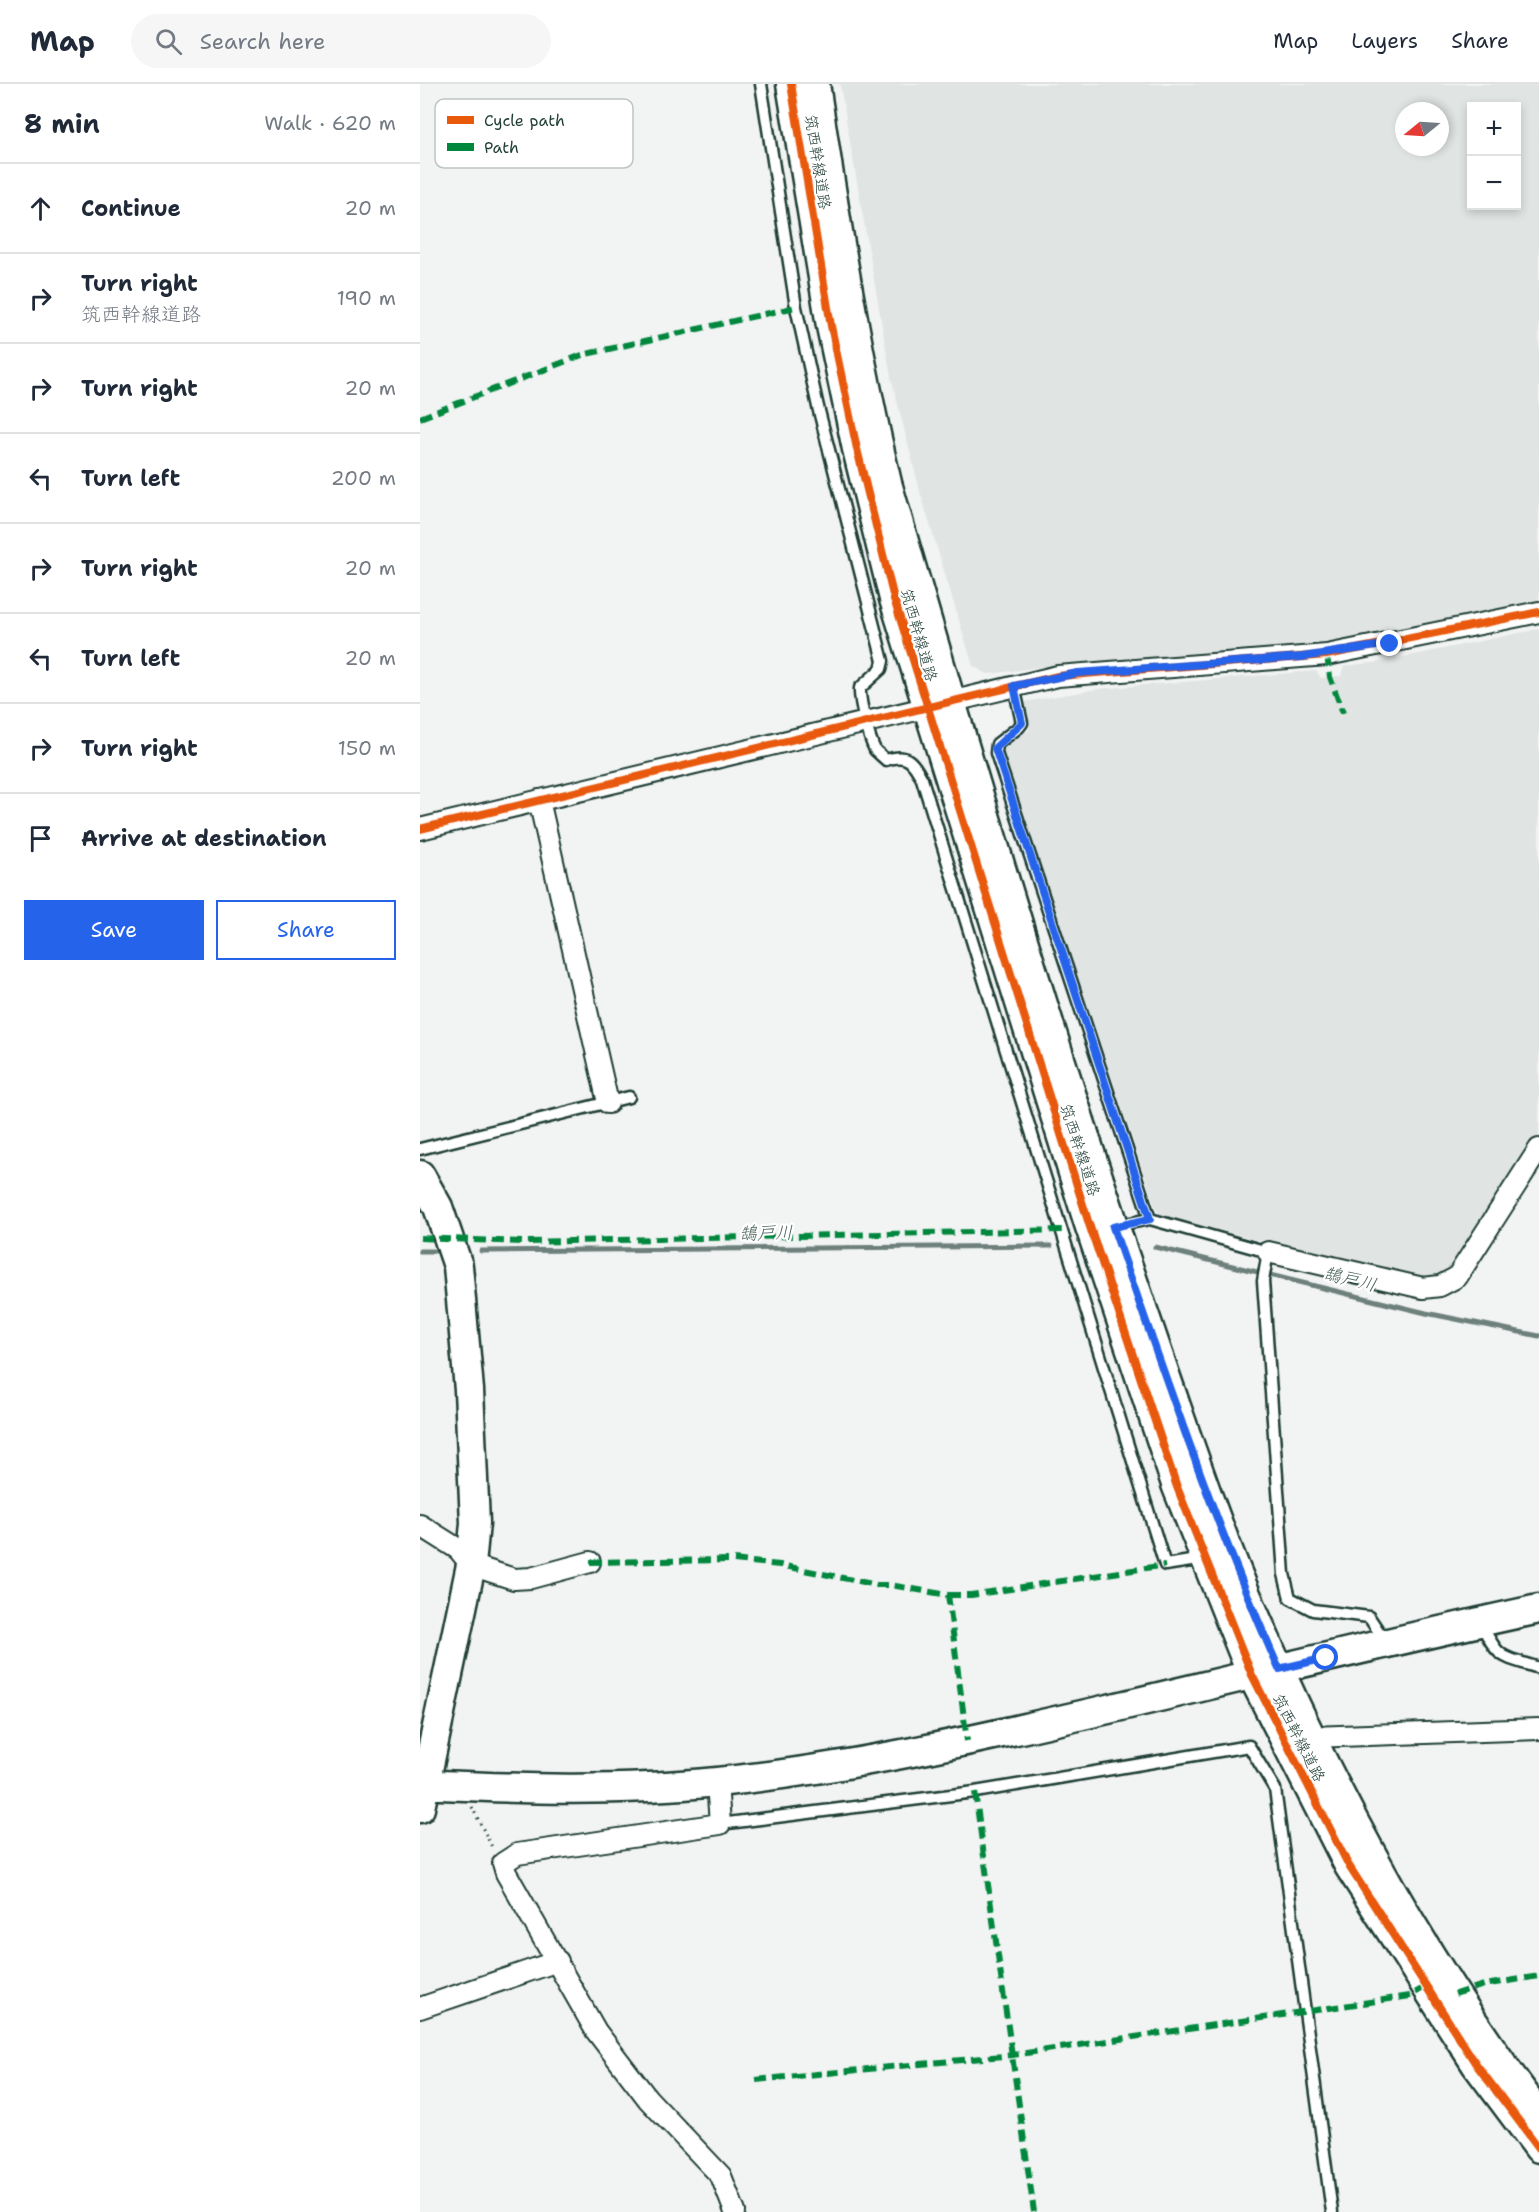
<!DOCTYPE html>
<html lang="en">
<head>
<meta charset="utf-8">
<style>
	body { margin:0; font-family:"Shantell Sans","Klee One",sans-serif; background:#f6f6f7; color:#1f2937 }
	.controls { position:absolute; right:18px; top:18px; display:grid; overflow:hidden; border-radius:0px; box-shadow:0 3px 9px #0003 }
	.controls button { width:54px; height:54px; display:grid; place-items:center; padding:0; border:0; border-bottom:2px solid #e0e1e3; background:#fff; color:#1f2937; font:30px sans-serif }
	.compass { position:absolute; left:975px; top:18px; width:54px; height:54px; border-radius:50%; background:#fff; box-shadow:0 3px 9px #0003; rotate:252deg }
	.stop { position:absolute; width:18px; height:18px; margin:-14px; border:4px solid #2563eb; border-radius:50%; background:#fff }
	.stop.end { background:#2563eb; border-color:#fff; box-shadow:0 2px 6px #0008 }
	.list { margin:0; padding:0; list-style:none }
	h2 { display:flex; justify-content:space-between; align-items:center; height:78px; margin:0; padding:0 24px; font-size:26px }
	h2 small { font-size:20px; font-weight:400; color:#747a83 }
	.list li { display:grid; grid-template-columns:39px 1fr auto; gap:18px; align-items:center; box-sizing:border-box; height:90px; padding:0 24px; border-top:2px solid #e0e1e3 }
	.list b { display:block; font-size:22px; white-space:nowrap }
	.list p { margin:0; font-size:20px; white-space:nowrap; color:#747a83 }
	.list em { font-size:20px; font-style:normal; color:#747a83 }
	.actions { display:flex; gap:12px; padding:18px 24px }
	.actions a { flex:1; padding:14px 0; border:2px solid #2563eb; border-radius:0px; text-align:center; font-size:21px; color:#2563eb }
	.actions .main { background:#2563eb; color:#fff }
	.icon { flex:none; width:33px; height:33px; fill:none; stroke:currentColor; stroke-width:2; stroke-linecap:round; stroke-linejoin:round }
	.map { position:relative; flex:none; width:1119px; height:2128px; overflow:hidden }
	header { display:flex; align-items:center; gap:36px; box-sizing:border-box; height:84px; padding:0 30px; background:#fff; border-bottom:2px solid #e0e1e3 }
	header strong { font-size:28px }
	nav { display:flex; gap:33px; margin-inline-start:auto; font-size:21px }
	.search { width:420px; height:54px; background:#f6f6f7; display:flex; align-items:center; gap:15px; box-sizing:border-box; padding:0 21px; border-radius:33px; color:#747a83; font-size:22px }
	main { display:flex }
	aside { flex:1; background:#fff }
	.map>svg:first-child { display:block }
	.built { fill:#e0e4e3; fill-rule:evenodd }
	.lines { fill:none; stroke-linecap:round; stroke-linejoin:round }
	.stream { stroke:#6d807b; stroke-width:5 }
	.lane-casing { stroke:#1f3d34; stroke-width:15 }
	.street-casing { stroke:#1f3d34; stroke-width:24 }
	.secondary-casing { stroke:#1f3d34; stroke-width:33 }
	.path { stroke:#1f3d34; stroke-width:3; stroke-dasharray:1.5 4.5; stroke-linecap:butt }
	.lane { stroke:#fff; stroke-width:10 }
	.street { stroke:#fff; stroke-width:20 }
	.secondary { stroke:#fff; stroke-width:28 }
	.quiet { stroke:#00873e; stroke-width:6; stroke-dasharray:12 6; stroke-linecap:butt }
	.cycleway-casing { stroke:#fff; stroke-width:11 }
	.cycleway { stroke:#e8590c; stroke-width:8 }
	.route { stroke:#2563eb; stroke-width:8 }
	.labels { text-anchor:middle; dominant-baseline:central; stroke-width:4.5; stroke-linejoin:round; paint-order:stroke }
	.street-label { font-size:16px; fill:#1f3d34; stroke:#fff }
	.water-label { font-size:18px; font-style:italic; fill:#465f57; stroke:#fff }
	.key { fill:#fff; stroke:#bcc5c2; stroke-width:1.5 }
	.key-label { font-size:16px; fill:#1f3d34 }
</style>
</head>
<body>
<header>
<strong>Map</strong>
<div class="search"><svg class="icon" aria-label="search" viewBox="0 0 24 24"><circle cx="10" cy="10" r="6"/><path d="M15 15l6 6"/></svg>Search here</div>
<nav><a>Map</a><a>Layers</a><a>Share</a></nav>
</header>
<main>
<aside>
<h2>8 min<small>Walk · 620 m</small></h2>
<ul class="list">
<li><svg class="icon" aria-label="ahead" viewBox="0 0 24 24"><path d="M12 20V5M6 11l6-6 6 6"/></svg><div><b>Continue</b></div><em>20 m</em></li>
<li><svg class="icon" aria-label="right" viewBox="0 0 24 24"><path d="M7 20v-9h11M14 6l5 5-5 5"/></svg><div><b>Turn right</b><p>筑西幹線道路</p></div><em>190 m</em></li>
<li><svg class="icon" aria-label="right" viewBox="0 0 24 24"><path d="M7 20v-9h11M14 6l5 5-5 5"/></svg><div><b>Turn right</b></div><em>20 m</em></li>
<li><svg class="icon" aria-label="left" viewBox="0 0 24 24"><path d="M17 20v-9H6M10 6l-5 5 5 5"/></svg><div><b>Turn left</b></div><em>200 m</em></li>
<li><svg class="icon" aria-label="right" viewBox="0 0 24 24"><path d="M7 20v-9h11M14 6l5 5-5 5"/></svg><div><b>Turn right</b></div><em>20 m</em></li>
<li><svg class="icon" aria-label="left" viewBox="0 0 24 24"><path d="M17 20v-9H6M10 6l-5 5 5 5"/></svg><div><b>Turn left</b></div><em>20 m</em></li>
<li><svg class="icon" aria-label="right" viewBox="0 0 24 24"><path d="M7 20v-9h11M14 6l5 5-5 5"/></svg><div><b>Turn right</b></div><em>150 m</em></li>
<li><svg class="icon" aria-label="arrive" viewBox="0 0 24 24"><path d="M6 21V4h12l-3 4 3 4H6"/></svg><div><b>Arrive at destination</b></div></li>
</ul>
<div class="actions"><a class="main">Save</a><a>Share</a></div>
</aside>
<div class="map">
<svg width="1119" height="2128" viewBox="0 0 1119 2128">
	<rect width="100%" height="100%" fill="#f2f3f3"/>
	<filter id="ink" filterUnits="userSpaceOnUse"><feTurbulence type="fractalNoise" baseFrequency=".0167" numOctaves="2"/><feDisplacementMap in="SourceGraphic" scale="12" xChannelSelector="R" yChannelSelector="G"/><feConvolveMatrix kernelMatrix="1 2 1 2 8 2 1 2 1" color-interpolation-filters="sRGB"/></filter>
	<g filter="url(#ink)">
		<path class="built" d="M420 0H1119V520L879 567 662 578 568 590 553 582 501 411 471 293ZM1052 22H1096V122H1052ZM984 27H1020V63H984Z
			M1119 545V1054L1036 1187 1004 1199 740 1131 736 1125 581 664 609 646 604 618 678 605 811 594 896 587 901 594 921 592 924 582 960 578Z"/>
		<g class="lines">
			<path class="stream" d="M735 1163 1006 1229 1119 1252
				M0 1167H16
				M61 1167 631 1162"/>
			<g class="lane-casing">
				<path id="lane" d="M341 0 376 223 398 323 463 577 461 585 440 604C439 617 449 654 455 666 458 669 463 673 466 676 487 669 493 677 502 695L745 1481 784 1475
					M594 602 602 639 599 643 577 660 576 669 730 1135
					M0 1065 209 1013
					M695 1142 730 1135 848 1168 843 1197 864 1490 870 1514 893 1526 949 1533 965 1557
					M1060 1538C1080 1576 1078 1571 1119 1584
					M300 1740 555 1708 829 1662 855 1705 912 2128"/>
			</g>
			<g class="street-casing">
				<path id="street" d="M119 716 188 1019
					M0 745 638 592 907 571 1119 528
					M848 1168 1003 1204 1020 1202 1037 1193 1119 1065
					M0 1441 38 1465 51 1481 94 1495 111 1494 170 1478
					M891 1653 1119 1645
					M297 1698 300 1740 97 1770 83 1779 86 1789 176 1947 228 2015 301 2092 315 2128
					M0 1924 138 1877"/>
			</g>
			<g class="secondary-casing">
				<path id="secondary" d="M371 0 411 242 437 365 474 515 669 1140 757 1403 832 1591 929 1782 1056 1980 1119 2064
					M395 0C415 134 436 267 467 399 530 617 595 836 665 1053 692 1137 721 1221 750 1305 776 1380 802 1456 834 1529 910 1705 1003 1877 1119 2030
					M0 1091 18 1123 38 1182 49 1306 55 1439 51 1481 0 1724
					M0 1700C99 1705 198 1708 297 1698 434 1684 568 1653 701 1622 840 1589 979 1555 1119 1525"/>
			</g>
			<path class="path" d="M52 1723 73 1765"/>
			<use href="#lane" class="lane"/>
			<use href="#street" class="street"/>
			<use href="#secondary" class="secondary"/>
			<path class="quiet" d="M0 334 162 271 376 223
				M907 571 910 593 923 629
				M0 1154 105 1158 643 1146
				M170 1478 313 1476 360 1481 457 1501H470L528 1511 547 1657
				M528 1511H551L745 1481
				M555 1708 614 2128
				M1035 1910 1064 1901 1119 1892
				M336 1996 593 1971 990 1912 1005 1903"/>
			<g class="cycleway-casing">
				<path id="cycleway" d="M371 0 411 242 437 365 474 515 669 1140 757 1403 832 1591 929 1782 1056 1980 1119 2064
					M0 745 638 592 907 571 1119 528"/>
			</g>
			<use href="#cycleway" class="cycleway"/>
		</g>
	</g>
	<g class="lines" filter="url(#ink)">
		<path class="route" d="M906 1574 859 1585C795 1441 745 1292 693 1143L730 1135 575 664 602 639 594 602 658 589 882 573 970 560"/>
	</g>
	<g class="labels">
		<g class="street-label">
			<text transform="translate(398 78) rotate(81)">筑西幹線道路</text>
			<text transform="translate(499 551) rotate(74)">筑西幹線道路</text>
			<text transform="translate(660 1066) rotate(72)">筑西幹線道路</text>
			<text transform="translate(879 1654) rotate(63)">筑西幹線道路</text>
		</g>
		<g class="water-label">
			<text transform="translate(346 1149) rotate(-1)">鵠戸川</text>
			<text transform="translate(930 1195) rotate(14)">鵠戸川</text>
		</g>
	</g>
	<rect x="15" y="15" width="198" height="69" rx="9" class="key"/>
	<rect x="27" y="32" width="27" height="8" fill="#e8590c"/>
	<rect x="27" y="59" width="27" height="8" fill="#00873e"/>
	<g class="key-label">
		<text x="64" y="42">Cycle path</text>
		<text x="64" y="69">Path</text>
	</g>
</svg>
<div class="controls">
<button>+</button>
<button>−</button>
</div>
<svg class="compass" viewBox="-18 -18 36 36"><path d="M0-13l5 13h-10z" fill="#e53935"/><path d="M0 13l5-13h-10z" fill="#747a83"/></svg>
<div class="stop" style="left:906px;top:1574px"></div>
<div class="stop end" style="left:970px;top:560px"></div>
</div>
</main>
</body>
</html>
